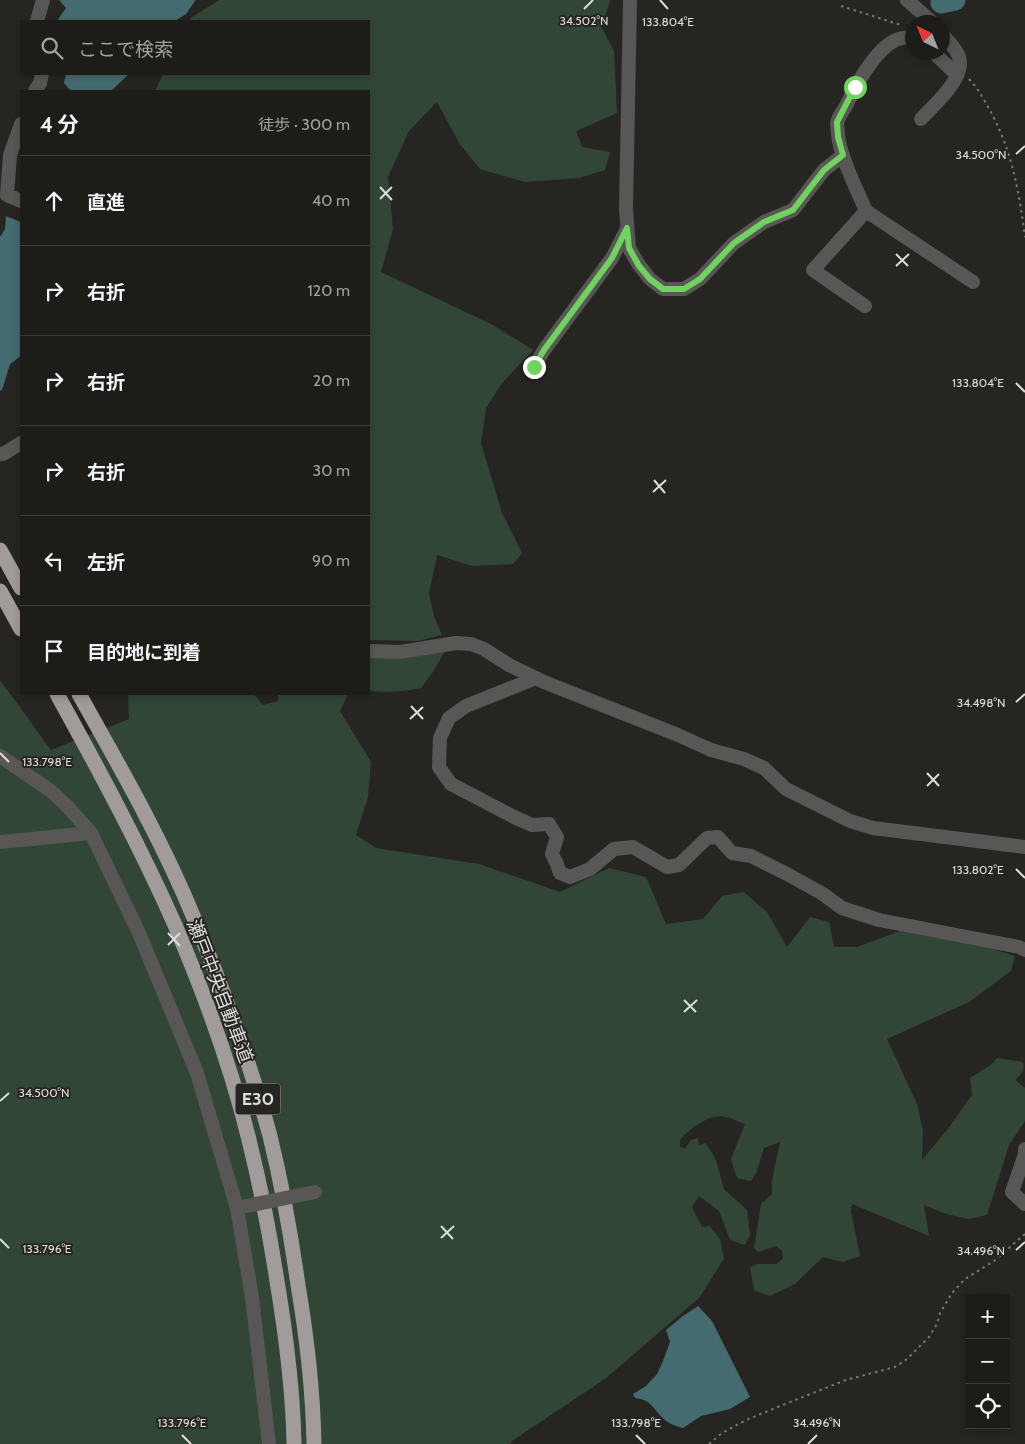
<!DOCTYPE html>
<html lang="ja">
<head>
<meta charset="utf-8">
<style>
	body { margin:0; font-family:Cabin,"Noto Sans JP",sans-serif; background:#2a2926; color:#f1f3f6 }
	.controls { position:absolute; right:15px; bottom:15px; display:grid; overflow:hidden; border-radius:0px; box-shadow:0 2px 8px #0003 }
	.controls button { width:45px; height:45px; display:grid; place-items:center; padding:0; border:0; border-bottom:1px solid #3b3a38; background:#1d1c19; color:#f1f3f6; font:25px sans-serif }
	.compass { position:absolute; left:905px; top:15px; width:45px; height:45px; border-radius:50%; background:#1d1c19; box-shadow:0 2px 8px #0003; rotate:317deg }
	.stop { position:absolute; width:15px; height:15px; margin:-11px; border:4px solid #70d35f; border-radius:50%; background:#fff }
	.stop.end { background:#70d35f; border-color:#fff; box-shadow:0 1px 5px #0008 }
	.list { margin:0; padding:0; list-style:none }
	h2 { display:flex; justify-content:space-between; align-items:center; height:65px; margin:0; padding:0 20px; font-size:21px }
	h2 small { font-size:16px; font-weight:400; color:#a0a1a2 }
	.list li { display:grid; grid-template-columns:32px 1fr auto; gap:15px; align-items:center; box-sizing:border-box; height:90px; padding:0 20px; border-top:1px solid #3b3a38 }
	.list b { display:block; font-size:19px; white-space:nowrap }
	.list em { font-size:16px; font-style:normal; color:#a0a1a2 }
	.icon { flex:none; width:28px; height:28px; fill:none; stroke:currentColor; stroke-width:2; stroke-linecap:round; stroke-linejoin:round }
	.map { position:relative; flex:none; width:1025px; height:1444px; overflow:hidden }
	.search { position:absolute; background:#1d1c19; box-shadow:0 2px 8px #0003; left:20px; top:20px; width:350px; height:55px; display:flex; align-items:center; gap:12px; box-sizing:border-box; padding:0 18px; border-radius:0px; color:#a0a1a2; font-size:19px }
	.panel { position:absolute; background:#1d1c19; box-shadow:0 2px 8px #0003; left:20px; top:90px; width:350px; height:605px; border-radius:0px }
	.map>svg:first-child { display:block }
	.green { fill:#314636 }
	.water { fill:#436b70 }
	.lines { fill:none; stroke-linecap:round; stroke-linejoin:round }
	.river { stroke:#436b70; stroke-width:21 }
	.path { stroke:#7b7976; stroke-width:2; stroke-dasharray:2.5 4; stroke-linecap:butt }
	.minor { stroke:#595756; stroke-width:14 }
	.motorway { stroke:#a19b9a; stroke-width:15 }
	.minor-bridge { stroke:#595756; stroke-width:14 }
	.route { stroke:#70d35f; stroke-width:6 }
	.ticks { fill:none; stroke:#dddcda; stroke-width:2 }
	.labels { text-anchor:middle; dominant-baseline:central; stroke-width:4; stroke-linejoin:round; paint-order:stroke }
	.shield { fill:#272521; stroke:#a6a5a2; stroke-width:1 }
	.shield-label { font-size:18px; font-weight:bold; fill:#dddcda }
	.street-label { font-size:19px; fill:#dddcda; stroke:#272521 }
	.ticks-label { font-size:12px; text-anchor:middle; fill:#dddcda; stroke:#272521; stroke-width:4; stroke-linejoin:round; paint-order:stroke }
</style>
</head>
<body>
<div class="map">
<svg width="1025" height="1444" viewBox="0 0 1025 1444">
	<rect width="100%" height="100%" fill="#272521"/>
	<path class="green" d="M219 0H610L602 28 614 51 617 113 576 131 582 147 610 152 605 170 579 178 525 182 480 169 459 143 437 102 409 131 388 177 393 229 381 272 493 325 533 350 503 382 486 408 481 443 502 513 522 553 513 564 472 566 437 555 429 594 434 616 442 635 418 641 369 640V91H155L163 74H369V21H189L192 17Z
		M446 649 433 672 421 688C404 691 386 694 369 690V655Z
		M0 680 51 750 129 719 128 694H254L263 705 278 701V694H348L340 711 371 762 368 797 356 835 376 848 479 864 560 892 609 868 646 877 666 924 703 919 722 896 744 892 767 912 787 947 810 917 829 922 834 947H857L900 931 993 949 1015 956 1011 971 969 1002 887 1039 917 1104 923 1131 922 1160 947 1130 972 1095 970 1078 992 1064 997 1058 1023 1062C1025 1070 1021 1075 1015 1080L1025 1088V1121L1009 1145 987 1215 969 1219 946 1214 924 1205 929 1236 852 1204 851 1211 860 1256 843 1262 823 1257 795 1284 770 1296 754 1290 750 1267 758 1264H776L783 1258 782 1251 776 1246 758 1252 754 1248 761 1204 772 1194V1180L780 1142 764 1148 757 1171 751 1181 737 1178 731 1159 745 1124C739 1122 732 1118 726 1117 709 1113 690 1129 680 1140V1147L685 1149 691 1140 698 1138 699 1145 706 1143 716 1160 724 1189 747 1210 750 1235 745 1245 730 1240 719 1211 699 1196 692 1207 702 1227 710 1226 720 1239 724 1259 699 1298 605 1379 512 1441 510 1444H0Z"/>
	<path class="water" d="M59 0H195V1L186 14 175 21H57L66 8Z
		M66 74H129L111 91H71L64 83Z
		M6 216 21 222V356L10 364 2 390 0 391V237L5 229Z
		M698 1306 712 1321 750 1397 730 1409 701 1416 683 1428C676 1426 669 1424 664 1419 652 1408 652 1400 635 1398L633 1394 646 1386 657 1374 663 1361 670 1342 666 1330 683 1316Z"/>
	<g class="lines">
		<path class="river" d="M941 3 955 0"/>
		<path class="path" d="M841 6 901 25
			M969 79C979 89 985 102 992 114 1013 155 1019 192 1025 237
			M709 1444 722 1433 746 1420 785 1404 846 1380 895 1367 907 1359 929 1337 937 1324 940 1313 952 1293 965 1279 994 1261 1025 1234"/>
		<path class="minor" d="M630 0 626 209 629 248 639 265 650 279 663 289H684L700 279 734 243 764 222 793 210 824 170 843 155
			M907 0 932 22
			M37 21 43 0
			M933 52 957 75
			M35 91 40 83 42 74
			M921 119C934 105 966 78 959 57 956 48 948 41 942 34
			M21 124 10 155 7 195 21 201
			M866 211 973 282
			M865 306 813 270 866 211C857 190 840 156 838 135 838 131 837 126 837 123 838 117 843 111 846 106 855 86 885 29 912 39
			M534 367 544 350 612 258 627 229
			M0 454H3L21 443
			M369 651 400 652 456 643 471 644 484 649 509 665 544 682 678 735 711 750 744 759 764 768 786 789 850 821 873 828 1025 847
			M536 678 466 706 449 718 440 738 439 767 451 784 514 817 532 825 549 824 557 837 552 854 557 864 560 873 570 877 590 869 614 849 633 847 667 867 679 865 707 838 718 837 732 853 751 856 787 874 823 894 842 908 879 920 1019 947 1025 950
			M0 756 51 791 68 807 91 833 139 933 197 1073 237 1208 252 1297 269 1444
			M0 842 91 833
			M1025 1149V1154L1012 1192 1025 1204"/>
		<path class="motorway" d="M0 550 21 588
			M0 591 21 629
			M57 694C99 770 140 846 175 925 205 995 232 1069 250 1144 261 1189 270 1235 277 1281 286 1335 293 1389 294 1444
			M79 694C120 767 162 840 194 918 223 989 250 1062 270 1136 282 1185 291 1235 298 1285 307 1338 313 1391 314 1444"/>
		<path class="minor-bridge" d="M237 1208 315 1192"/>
	</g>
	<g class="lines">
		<path class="route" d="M534 367 544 350 612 258 627 228 629 248 639 266 650 279 663 289H684L700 279 734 243 764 222 793 210 824 170 843 155 838 137 837 122 855 87"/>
	</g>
	<path class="ticks" d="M660 0 668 9M584 9 593 0M1016 154 1025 146M380 187 392 200M380 199 392 187M896 254 908 266M896 266 909 254M1016 383 1025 392M654 480 665 493M653 492 666 480M1016 702 1025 694M411 706 423 719M410 719 423 707M0 753 9 762M927 773 939 786M927 786 939 774M1016 869 1025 878M168 933 180 946M168 945 180 933M684 1000 696 1012M684 1012 697 1000M0 1101 9 1093M441 1226 453 1239M441 1238 454 1226M0 1239 9 1248M1016 1250 1025 1242M182 1435 191 1444M636 1435 645 1444M808 1444 817 1435"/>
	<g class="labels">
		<rect class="shield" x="235.5" y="1083.5" width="45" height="31" rx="4"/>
		<g class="shield-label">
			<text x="258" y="1099">E30</text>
		</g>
		<g class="street-label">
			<text transform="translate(220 991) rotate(69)">瀬戸中央自動車道</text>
		</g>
	</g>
	<g class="ticks-label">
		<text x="584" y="25">34.502°N</text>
		<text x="668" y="26">133.804°E</text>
		<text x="981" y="159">34.500°N</text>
		<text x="978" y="387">133.804°E</text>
		<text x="981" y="707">34.498°N</text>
		<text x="47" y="766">133.798°E</text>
		<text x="978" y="874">133.802°E</text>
		<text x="44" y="1097">34.500°N</text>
		<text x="47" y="1253">133.796°E</text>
		<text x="981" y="1255">34.496°N</text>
		<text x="182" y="1427">133.796°E</text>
		<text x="636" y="1427">133.798°E</text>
		<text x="817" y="1427">34.496°N</text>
	</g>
</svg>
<div class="controls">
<button>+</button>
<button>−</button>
<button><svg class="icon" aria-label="locate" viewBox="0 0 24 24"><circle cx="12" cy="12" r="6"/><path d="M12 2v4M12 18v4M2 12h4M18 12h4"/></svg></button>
</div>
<svg class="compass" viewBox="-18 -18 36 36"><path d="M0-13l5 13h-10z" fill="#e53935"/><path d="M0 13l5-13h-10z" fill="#a0a1a2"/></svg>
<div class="stop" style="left:855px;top:87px"></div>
<div class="stop end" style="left:534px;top:367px"></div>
<div class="search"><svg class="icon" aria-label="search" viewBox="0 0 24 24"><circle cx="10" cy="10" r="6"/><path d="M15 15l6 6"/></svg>ここで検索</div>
<section class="panel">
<h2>4 分<small>徒歩 · 300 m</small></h2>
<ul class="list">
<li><svg class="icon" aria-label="ahead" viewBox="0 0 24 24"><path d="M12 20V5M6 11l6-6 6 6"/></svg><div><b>直進</b></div><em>40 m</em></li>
<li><svg class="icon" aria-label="right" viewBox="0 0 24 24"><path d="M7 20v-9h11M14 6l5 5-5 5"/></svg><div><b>右折</b></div><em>120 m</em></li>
<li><svg class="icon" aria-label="right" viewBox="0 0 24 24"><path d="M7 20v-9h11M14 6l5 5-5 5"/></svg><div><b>右折</b></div><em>20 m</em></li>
<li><svg class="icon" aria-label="right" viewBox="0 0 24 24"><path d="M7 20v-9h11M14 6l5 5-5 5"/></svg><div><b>右折</b></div><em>30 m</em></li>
<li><svg class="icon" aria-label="left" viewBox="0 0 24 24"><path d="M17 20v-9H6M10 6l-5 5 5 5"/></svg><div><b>左折</b></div><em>90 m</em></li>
<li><svg class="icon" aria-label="arrive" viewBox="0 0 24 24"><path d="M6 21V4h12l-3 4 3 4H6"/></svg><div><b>目的地に到着</b></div></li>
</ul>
</section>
</div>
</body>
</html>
